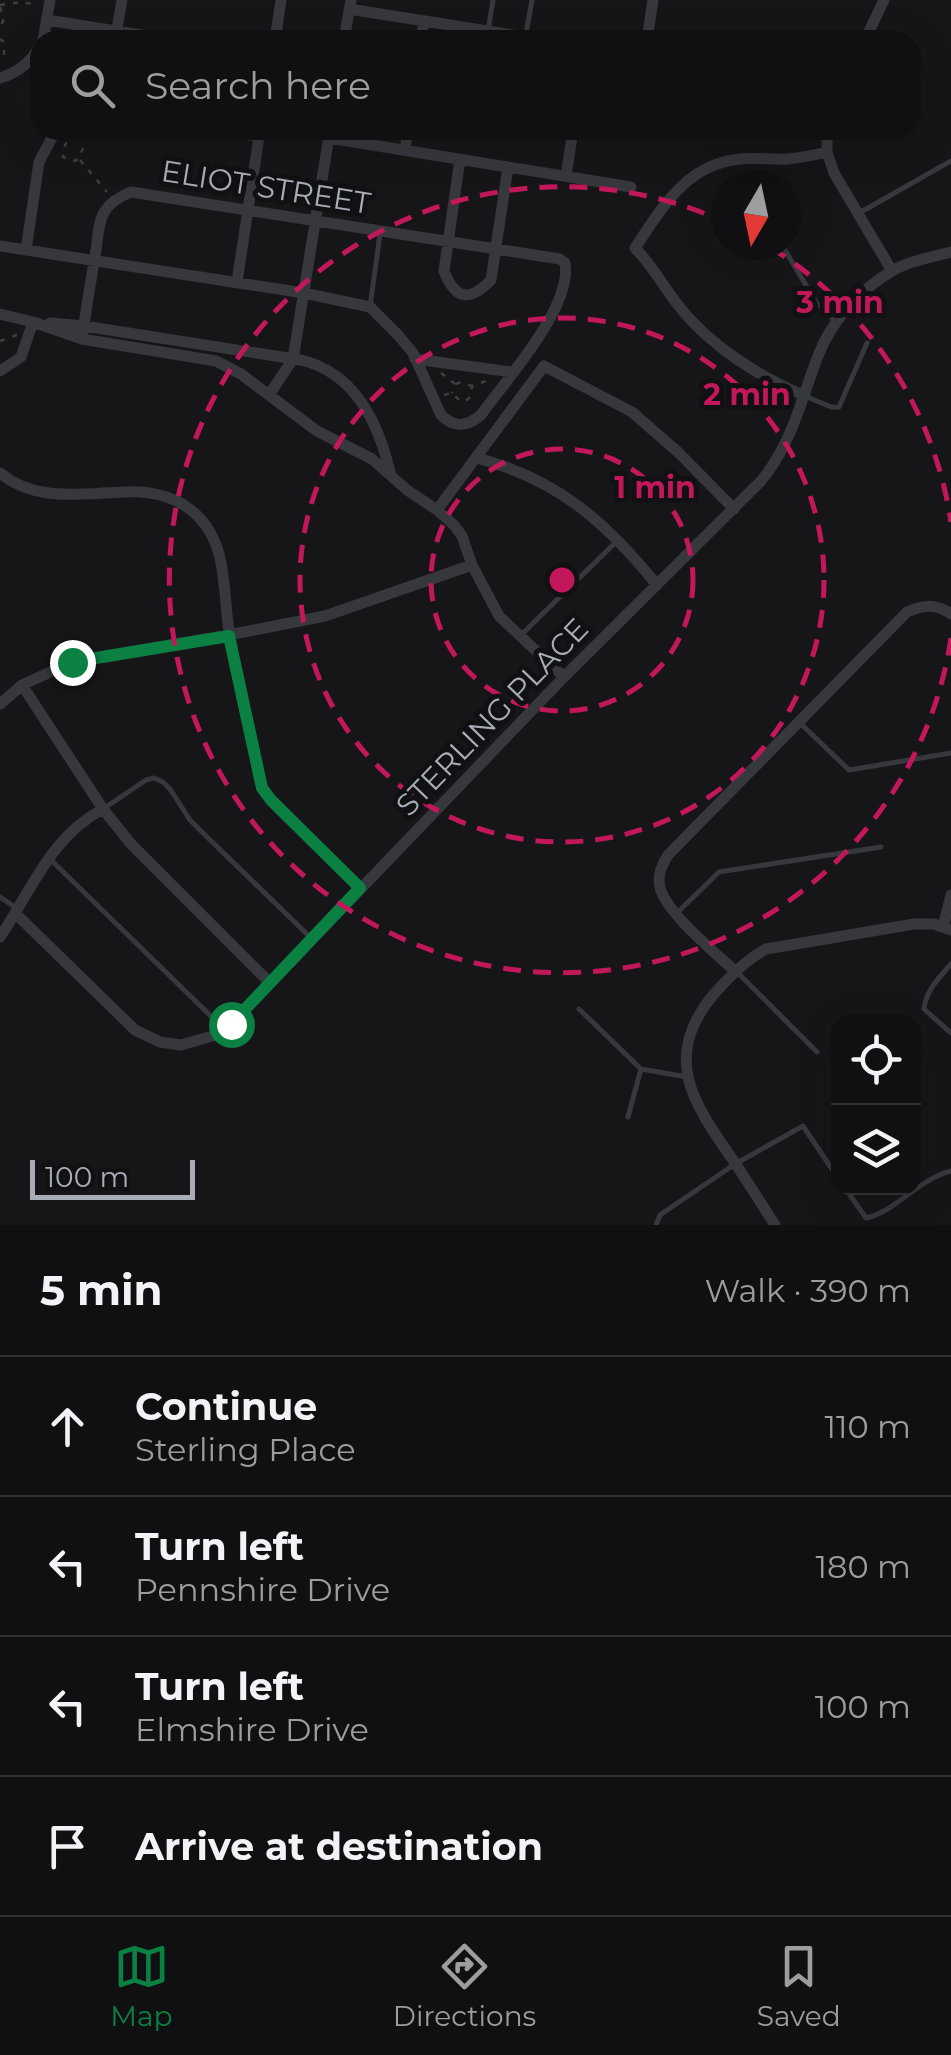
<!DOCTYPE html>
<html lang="en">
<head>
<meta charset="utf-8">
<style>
	body { margin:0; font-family:Montserrat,sans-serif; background:#1e1e20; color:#f1f3f6 }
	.controls { position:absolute; right:30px; bottom:30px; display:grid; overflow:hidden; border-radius:20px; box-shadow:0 10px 40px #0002 }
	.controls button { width:90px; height:90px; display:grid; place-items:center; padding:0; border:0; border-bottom:2px solid #303032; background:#101012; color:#f1f3f6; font:50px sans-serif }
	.compass { position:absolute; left:711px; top:170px; width:90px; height:90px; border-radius:50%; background:#101012; box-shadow:0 10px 40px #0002; rotate:189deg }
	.scale { position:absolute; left:30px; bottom:25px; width:165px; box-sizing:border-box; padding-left:10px; border:5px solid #a8adb8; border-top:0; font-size:28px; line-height:35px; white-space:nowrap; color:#a8adb8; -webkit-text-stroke:8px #111113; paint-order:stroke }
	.stop { position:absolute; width:30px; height:30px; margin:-22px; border:8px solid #0b8043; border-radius:50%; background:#fff }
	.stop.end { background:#0b8043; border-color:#fff; box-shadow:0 2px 10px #0008 }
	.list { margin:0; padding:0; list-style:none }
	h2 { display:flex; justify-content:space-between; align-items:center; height:130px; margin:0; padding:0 40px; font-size:42px }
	h2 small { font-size:32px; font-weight:400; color:#9c9d9f }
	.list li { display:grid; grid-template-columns:65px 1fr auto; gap:30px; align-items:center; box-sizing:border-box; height:140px; padding:0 40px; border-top:2px solid #303032 }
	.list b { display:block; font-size:38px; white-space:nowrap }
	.list p { margin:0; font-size:32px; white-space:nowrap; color:#9c9d9f }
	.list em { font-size:32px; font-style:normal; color:#9c9d9f }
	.icon { flex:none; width:55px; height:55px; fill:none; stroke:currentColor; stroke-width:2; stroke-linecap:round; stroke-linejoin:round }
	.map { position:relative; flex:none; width:951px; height:1225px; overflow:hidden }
	.search { position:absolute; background:#101012; box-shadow:0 10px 40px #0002; left:30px; right:30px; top:30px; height:110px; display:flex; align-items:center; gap:25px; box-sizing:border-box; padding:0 35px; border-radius:30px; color:#9c9d9f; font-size:38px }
	.sheet { height:690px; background:#101012 }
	nav { display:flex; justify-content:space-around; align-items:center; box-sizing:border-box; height:140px; border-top:2px solid #303032; background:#101012; font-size:28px; color:#9c9d9f }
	nav a { display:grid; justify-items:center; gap:5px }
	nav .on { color:#0b8043 }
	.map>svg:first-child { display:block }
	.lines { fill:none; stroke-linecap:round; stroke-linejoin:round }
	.path { stroke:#3d3f44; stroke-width:2.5; stroke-dasharray:5 8; stroke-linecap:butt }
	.service { stroke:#37383d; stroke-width:5 }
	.minor { stroke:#37383d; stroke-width:11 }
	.route { stroke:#0b8043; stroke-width:12 }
	.ring { fill:none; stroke:#c2185b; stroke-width:5; stroke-dasharray:18 12 }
	.labels { text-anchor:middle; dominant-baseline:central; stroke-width:10; stroke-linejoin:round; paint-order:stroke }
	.street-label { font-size:30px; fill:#a8adb8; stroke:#111113 }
	.centre { fill:#c2185b; stroke:#111113; stroke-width:5 }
	.ring-label { font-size:30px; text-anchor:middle; font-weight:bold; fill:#c2185b; stroke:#111113; stroke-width:10; stroke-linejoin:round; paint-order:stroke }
</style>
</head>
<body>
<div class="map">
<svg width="951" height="1225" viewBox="0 0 951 1225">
	<rect width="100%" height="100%" fill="#161618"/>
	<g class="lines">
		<path class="path" d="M0 5 22 2 38 5
			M0 7 4 18 0 29
			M0 39 4 42V63
			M82 135 83 148 79 159 74 161 63 157C63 144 68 136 82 135L87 130
			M80 160 107 192
			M0 341 17 335
			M441 373 455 384 452 393
			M456 384 461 382 472 386
			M444 395 452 393 460 401H466L470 397 472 386 486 381"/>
		<path class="service" d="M488 31 493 0
			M526 34 532 0
			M891 40 898 33
			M201 130 256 139
			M861 212 951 161
			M782 245 816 302 834 320
			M370 307 380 234
			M805 396 831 407H839L867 343
			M523 633 617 541
			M799 722 849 770 951 753
			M106 807 146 780 154 778 163 782 170 789 190 820 204 834 311 938
			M51 860 222 1027
			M0 897 18 909
			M677 913 719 872 881 847
			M951 964C939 978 926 990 924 1009L951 1033
			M739 974 817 1052
			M579 1009 641 1069
			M628 1117 641 1069 687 1077
			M845 1188 866 1218C897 1211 917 1180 951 1171
			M656 1225 660 1215 735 1164 803 1126 838 1178"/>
		<path class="minor" d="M349 9 544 40
			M47 20 173 40
			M45 36 68 40
			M43 40 50 0
			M115 40 122 0
			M275 40 281 0
			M344 40 351 0
			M421 40 424 21
			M647 40 653 0
			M865 40 884 0
			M0 78C17 73 31 62 40 46
			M827 130V152L834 173 892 271
			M329 138 631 187
			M405 150 408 130
			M460 159 444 271C455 299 469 303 491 280L508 167
			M566 176 573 130
			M0 246 304 293 370 307 398 335 413 353 441 415C454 428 467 427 481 415 506 380 573 306 565 263L560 259 131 192C121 196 111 201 105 211 98 221 98 238 96 250 91 280 86 309 82 339
			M26 250 39 162 56 130
			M237 282 260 130
			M0 314 33 322 82 339 216 361 241 374 317 431 372 459 407 490 437 510 454 525 462 536 472 565 499 616 564 677
			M50 323 84 326 301 360C355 373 378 422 390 472
			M415 359 512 372
			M0 371 21 357 33 322
			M269 395 293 359 330 130
			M805 396C759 377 709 345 678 305 663 286 652 265 635 248 662 208 686 164 740 159 755 157 772 160 788 159 801 158 814 155 827 152
			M477 458C557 479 605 521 657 585
			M0 473C37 503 81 493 125 492 169 490 206 508 219 554 226 581 225 610 230 638 239 688 251 738 262 788L271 800 360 888
			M437 510 544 366 632 412 679 453 734 509
			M22 685 103 809 131 844 269 982
			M0 704 22 685 72 662 229 635 325 616 472 565
			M16 914 135 1030 160 1042 181 1045 216 1035 231 1024 564 677 761 481C792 444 801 400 818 356 831 321 860 290 892 271 909 261 932 257 951 252
			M943 927 951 895
			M0 937C32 890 50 837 103 809
			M736 972C716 953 665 912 660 887 657 875 662 865 668 855L907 612C923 605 936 603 951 614
			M775 1225C761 1203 747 1181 733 1160 693 1103 661 1057 714 994 728 978 747 959 766 949L914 924H934L951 930"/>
	</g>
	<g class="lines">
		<path class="route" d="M72 662 229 636 262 788 271 800 360 888 231 1024"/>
	</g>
	<g class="ring">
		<circle cx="562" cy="580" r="131"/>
		<circle cx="562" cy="580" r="262"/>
		<path d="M951 638A393 393 0 1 1 725 222M770 247A393 393 0 0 1 951 522"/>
	</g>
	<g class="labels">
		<g class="street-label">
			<text transform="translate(266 187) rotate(9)">ELIOT STREET</text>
			<text transform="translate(492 717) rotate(-46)">STERLING PLACE</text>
		</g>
	</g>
	<circle cx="562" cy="580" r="15" class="centre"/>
	<g class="ring-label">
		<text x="840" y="313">3 min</text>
		<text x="747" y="405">2 min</text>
		<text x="655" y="498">1 min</text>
	</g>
</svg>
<div class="controls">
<button><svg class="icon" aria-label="locate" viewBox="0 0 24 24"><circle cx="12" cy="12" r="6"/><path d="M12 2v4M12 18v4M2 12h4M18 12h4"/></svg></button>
<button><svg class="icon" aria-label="layers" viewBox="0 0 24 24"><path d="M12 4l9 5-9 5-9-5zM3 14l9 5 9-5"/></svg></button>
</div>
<svg class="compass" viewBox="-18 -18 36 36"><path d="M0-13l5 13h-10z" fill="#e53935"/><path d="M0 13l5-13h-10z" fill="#9c9d9f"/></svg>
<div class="scale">100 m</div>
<div class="stop" style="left:231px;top:1024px"></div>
<div class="stop end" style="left:72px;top:662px"></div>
<div class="search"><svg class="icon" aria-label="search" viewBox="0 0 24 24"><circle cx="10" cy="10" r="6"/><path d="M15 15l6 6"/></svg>Search here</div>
</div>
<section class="sheet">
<h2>5 min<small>Walk · 390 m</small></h2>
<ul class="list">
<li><svg class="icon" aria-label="ahead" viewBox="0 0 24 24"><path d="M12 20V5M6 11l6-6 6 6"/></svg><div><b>Continue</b><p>Sterling Place</p></div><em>110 m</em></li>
<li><svg class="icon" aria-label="left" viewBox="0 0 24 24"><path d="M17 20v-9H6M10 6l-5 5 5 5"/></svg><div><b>Turn left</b><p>Pennshire Drive</p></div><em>180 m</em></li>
<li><svg class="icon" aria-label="left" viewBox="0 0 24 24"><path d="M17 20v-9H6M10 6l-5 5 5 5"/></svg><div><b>Turn left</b><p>Elmshire Drive</p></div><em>100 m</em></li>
<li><svg class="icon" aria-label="arrive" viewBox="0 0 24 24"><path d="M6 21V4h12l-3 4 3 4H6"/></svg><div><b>Arrive at destination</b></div></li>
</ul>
</section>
<nav>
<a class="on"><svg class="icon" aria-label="map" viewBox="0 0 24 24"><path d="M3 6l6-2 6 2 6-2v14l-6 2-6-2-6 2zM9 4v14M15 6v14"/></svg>Map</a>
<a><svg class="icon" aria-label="directions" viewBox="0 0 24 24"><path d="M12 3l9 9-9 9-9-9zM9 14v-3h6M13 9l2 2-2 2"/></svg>Directions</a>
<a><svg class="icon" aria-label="saved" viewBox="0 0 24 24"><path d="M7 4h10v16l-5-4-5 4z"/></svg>Saved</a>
</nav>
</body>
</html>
